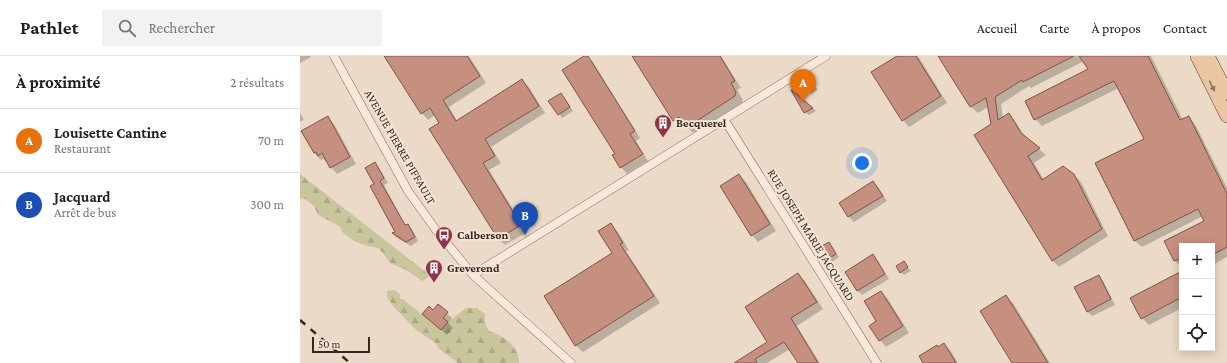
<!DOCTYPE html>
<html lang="fr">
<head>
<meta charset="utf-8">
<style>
	body { margin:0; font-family:"Crimson Pro",serif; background:#f2f2f2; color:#222 }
	.controls { position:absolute; right:12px; bottom:12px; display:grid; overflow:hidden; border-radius:0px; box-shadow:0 2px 10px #0003 }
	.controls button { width:36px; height:36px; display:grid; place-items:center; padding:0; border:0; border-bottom:1px solid #e0e0e0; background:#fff; color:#222; font:20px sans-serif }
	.scale { position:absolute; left:12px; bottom:10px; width:58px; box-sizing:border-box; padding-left:4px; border:2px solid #372720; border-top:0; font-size:11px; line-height:14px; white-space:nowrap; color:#372720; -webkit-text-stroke:3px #f3e5d6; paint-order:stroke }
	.you { position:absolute; left:562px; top:107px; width:14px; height:14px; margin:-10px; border:3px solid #fff; border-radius:50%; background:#1a73e8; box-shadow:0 0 0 6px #1a73e833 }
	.badge { display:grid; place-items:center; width:26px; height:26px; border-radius:50%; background:#903346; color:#fff; font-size:13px; font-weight:700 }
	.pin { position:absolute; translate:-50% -33px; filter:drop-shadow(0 1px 2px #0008) }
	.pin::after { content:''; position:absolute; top:21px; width:14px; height:12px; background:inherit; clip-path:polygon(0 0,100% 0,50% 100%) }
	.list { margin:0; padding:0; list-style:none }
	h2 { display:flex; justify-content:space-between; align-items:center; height:52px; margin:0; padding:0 16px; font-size:17px }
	h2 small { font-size:13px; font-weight:400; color:#767676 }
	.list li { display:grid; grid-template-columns:26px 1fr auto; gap:12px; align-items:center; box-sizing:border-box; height:64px; padding:0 16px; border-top:1px solid #e0e0e0 }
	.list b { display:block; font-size:15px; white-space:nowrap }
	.list p { margin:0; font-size:13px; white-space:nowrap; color:#767676 }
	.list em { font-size:13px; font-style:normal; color:#767676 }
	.icon { flex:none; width:22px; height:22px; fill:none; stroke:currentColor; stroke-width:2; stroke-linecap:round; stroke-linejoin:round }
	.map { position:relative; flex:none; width:927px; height:307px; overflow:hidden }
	header { display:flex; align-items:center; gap:24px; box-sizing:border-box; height:56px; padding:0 20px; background:#fff; border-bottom:1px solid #e0e0e0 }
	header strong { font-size:19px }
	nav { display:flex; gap:22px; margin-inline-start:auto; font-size:14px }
	.search { width:280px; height:36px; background:#f2f2f2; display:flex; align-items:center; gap:10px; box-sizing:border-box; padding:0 14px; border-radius:0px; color:#767676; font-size:15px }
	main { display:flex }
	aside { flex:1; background:#fff }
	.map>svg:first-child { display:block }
	.forest { fill:url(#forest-firs) }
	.shadow { fill:#0003 }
	.building { fill:#c69080; stroke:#835246 }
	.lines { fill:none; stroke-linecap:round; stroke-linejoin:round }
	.minor-casing { stroke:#866b5e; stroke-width:9 }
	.primary-casing { stroke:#543b32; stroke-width:14 }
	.minor { stroke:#f6e8da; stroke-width:8 }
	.primary { stroke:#ebc6a3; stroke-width:13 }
	.rail { stroke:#372720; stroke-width:2.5; stroke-dasharray:7 7; stroke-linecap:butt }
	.oneway { fill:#917662 }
	.labels { text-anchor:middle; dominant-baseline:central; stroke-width:4; stroke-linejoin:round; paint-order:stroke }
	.poi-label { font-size:12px; font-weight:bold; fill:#372720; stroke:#f3e5d6; text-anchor:start }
	.street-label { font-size:12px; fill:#372720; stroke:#f3e5d6 }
</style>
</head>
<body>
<header>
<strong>Pathlet</strong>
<div class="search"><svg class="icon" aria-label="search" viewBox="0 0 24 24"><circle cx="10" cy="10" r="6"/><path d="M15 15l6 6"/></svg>Rechercher</div>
<nav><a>Accueil</a><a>Carte</a><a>À propos</a><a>Contact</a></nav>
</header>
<main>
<aside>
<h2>À proximité<small>2 résultats</small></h2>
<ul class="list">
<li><span class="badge" style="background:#e8710a">A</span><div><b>Louisette Cantine</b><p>Restaurant</p></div><em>70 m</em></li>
<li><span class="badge" style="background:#1a4fb4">B</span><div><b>Jacquard</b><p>Arrêt de bus</p></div><em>300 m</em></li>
</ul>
</aside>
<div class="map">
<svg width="927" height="307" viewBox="0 0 927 307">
	<defs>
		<pattern id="forest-firs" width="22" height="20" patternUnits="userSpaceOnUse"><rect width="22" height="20" fill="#c9c59c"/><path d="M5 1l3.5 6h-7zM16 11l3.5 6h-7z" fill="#ada986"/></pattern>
	</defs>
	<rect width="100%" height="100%" fill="#ebdac7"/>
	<path class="forest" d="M0 118 131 220 122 225 108 215 90 207 83 197 78 192 64 189 54 185 43 177 39 170 18 159 14 150 5 143 0 142Z
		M94 234 100 238V243H103L141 274 148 266 166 252H177L185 258V267L189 275C204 280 219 290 219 307H158L138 292 137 288 116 274 93 250 87 241V235Z"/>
	<path class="shadow" d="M0 0H10L11 1 0 7Z
		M85 0H169L186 27 149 51 157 65 222 24 229 31 245 57 191 91 201 107 189 114 227 176 205 189 198 182 135 59 128 64 122 57Z
		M286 0 293 6 340 82 336 85 348 105 327 118 321 111Z
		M333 0H421L441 32 437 34 443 44 442 47 396 76H392L385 69 380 71 374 65Z
		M599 0H618L647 47 609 71 603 64Z
		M639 0H851L883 64 888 61 895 68 927 132V201L912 209V190H882V212L875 205 865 185 905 165 903 160 842 191 835 185 796 108 845 83 819 32 742 70 735 63 789 14 784 5 731 32 729 30 701 48 703 62 709 58 715 65 726 82 746 99 734 107 744 124 774 119 781 126 808 180 759 211 752 204 692 69 688 51 678 57 671 51Z
		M511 26 518 34 511 38 508 35Z
		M494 37 513 52 516 55 509 59 505 56Z
		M264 42 273 55 262 62 250 45Z
		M0 57 4 64 0 66Z
		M28 62 34 68 56 108 37 118 31 111 27 105 26 106 23 103 21 104 14 97 3 75Z
		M75 108 79 112 88 127 84 129 106 170 107 169 112 173 118 185 111 190 97 182 93 178 96 176 75 128Z
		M439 119 446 126 476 175 458 186 452 179Z
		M573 126 578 131 587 145 554 166 549 161 540 147Z
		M311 169 317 175 329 194 326 195 360 247 283 296 276 290 245 241 313 197Z
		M529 187 539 201 532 206 529 202Z
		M573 200 578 205 589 223 562 239 557 234Z
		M604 206 611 215 604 219 601 216Z
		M882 216V252L849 269 842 262Z
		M498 218 505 225 523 253 497 270 520 307H499L490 293 467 307H436L469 287Z
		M798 220 803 225 815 249 792 260 787 255Z
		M581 236 588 243 609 277 586 291 580 284 578 265Z
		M706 240 713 247 750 307H714Z
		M138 249 152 262 148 267 153 272 147 279 129 263Z
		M644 288 651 295 658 307H624L638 292Z"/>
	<path class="building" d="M84 0H167L180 20 143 44 156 65 222 23 239 50 185 83 195 100 183 107 221 169 198 183 129 73 139 67 130 52 121 58Z
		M284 0H288L335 75 330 78 343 98 320 112 312 99 315 98 262 14Z
		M332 0H420L435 25 431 27 436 36 435 40 389 70 384 69 379 61 373 65Z
		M597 0H616L641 40 602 65 571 16Z
		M638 0H774L723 26 722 24 695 41 698 64 709 57 721 77 740 92 728 100 742 124 763 110 774 118 802 173 752 205 674 79 691 68 686 42 670 51Z
		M779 0H848L880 64 889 60 927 138V191L912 199V190H882V202L874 205 864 185 904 165 898 153 834 185 795 107 844 83 814 25 734 64 725 45 788 13Z
		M511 24 515 31 507 36 503 30Z
		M491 34H492L513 52 504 57Z
		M261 37 270 51 258 59 248 45Z
		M28 60 50 101 30 112 22 97 18 100 16 96 14 97 1 75Z
		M75 106 84 122 80 125 105 169 108 168 115 181 106 186 92 177 95 176 70 130 74 128 65 112Z
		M439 118 470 168 451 180 420 130Z
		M573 125 583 140 548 161 539 147Z
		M311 167 323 187 320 188 354 240 275 290 244 240 312 197 298 175Z
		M529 186 536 198 528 203 520 191Z
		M573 198 585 218 557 235 545 216Z
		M604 205 608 211 600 217 596 210Z
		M882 215V241L841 263 830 242Z
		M498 217 517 246 491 262 518 307H498L484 286 455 303 457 307H434L467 286 445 251Z
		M799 219 811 243 787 256 774 231Z
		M581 235 603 270 579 285 569 270 576 265 564 245Z
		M706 239 748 307H712L680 255Z
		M138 248 148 256 143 262 148 266 141 274 122 258 129 250 133 254Z
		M644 287 656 307H623L619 300 637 289 638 291Z"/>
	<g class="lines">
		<g class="minor-casing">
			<path id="minor" d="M34 0 108 135 136 174 173 219 271 307
				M424 63 577 307
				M173 219 526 0"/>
		</g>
		<g class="primary-casing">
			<path id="primary" d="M897 0 927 60
				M908 0 927 37"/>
		</g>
		<use href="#minor" class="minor"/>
		<use href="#primary" class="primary"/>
		<path class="rail" d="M0 264 50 307"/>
	</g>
	<defs><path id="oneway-solid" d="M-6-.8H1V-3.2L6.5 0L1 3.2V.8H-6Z"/></defs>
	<use class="oneway" href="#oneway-solid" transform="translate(912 30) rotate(63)"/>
	<defs>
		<g id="building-pin" transform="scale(0.9)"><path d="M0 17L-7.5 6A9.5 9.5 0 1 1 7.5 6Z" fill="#903346" stroke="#f3e5d6"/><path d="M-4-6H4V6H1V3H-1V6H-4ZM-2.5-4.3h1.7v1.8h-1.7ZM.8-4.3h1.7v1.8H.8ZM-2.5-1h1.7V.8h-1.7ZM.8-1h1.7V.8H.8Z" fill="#fff"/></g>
		<g id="bus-pin" transform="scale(0.9)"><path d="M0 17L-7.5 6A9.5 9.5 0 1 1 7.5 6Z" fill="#903346" stroke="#f3e5d6"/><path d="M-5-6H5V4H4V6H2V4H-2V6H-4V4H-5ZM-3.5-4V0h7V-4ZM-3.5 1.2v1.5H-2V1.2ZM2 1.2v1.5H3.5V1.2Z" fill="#fff"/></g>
	</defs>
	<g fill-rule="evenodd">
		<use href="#building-pin" x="363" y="67"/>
		<use href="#bus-pin" x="144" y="179"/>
		<use href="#building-pin" x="134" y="212"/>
	</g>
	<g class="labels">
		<g class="poi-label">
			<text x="376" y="67">Becquerel</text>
			<text x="157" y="179">Calberson</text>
			<text x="147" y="212">Greverend</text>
		</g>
		<g class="street-label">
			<text transform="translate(100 91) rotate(60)">AVENUE PIERRE PIFFAULT</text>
			<text transform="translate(511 179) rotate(58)">RUE JOSEPH MARIE JACQUARD</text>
		</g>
	</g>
</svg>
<div class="controls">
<button>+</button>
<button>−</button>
<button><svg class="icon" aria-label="locate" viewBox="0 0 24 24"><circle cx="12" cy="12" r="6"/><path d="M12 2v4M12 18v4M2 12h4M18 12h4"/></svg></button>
</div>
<div class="scale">50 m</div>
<div class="you"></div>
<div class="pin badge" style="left:503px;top:46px;background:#e8710a">A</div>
<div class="pin badge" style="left:225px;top:179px;background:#1a4fb4">B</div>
</div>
</main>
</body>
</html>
